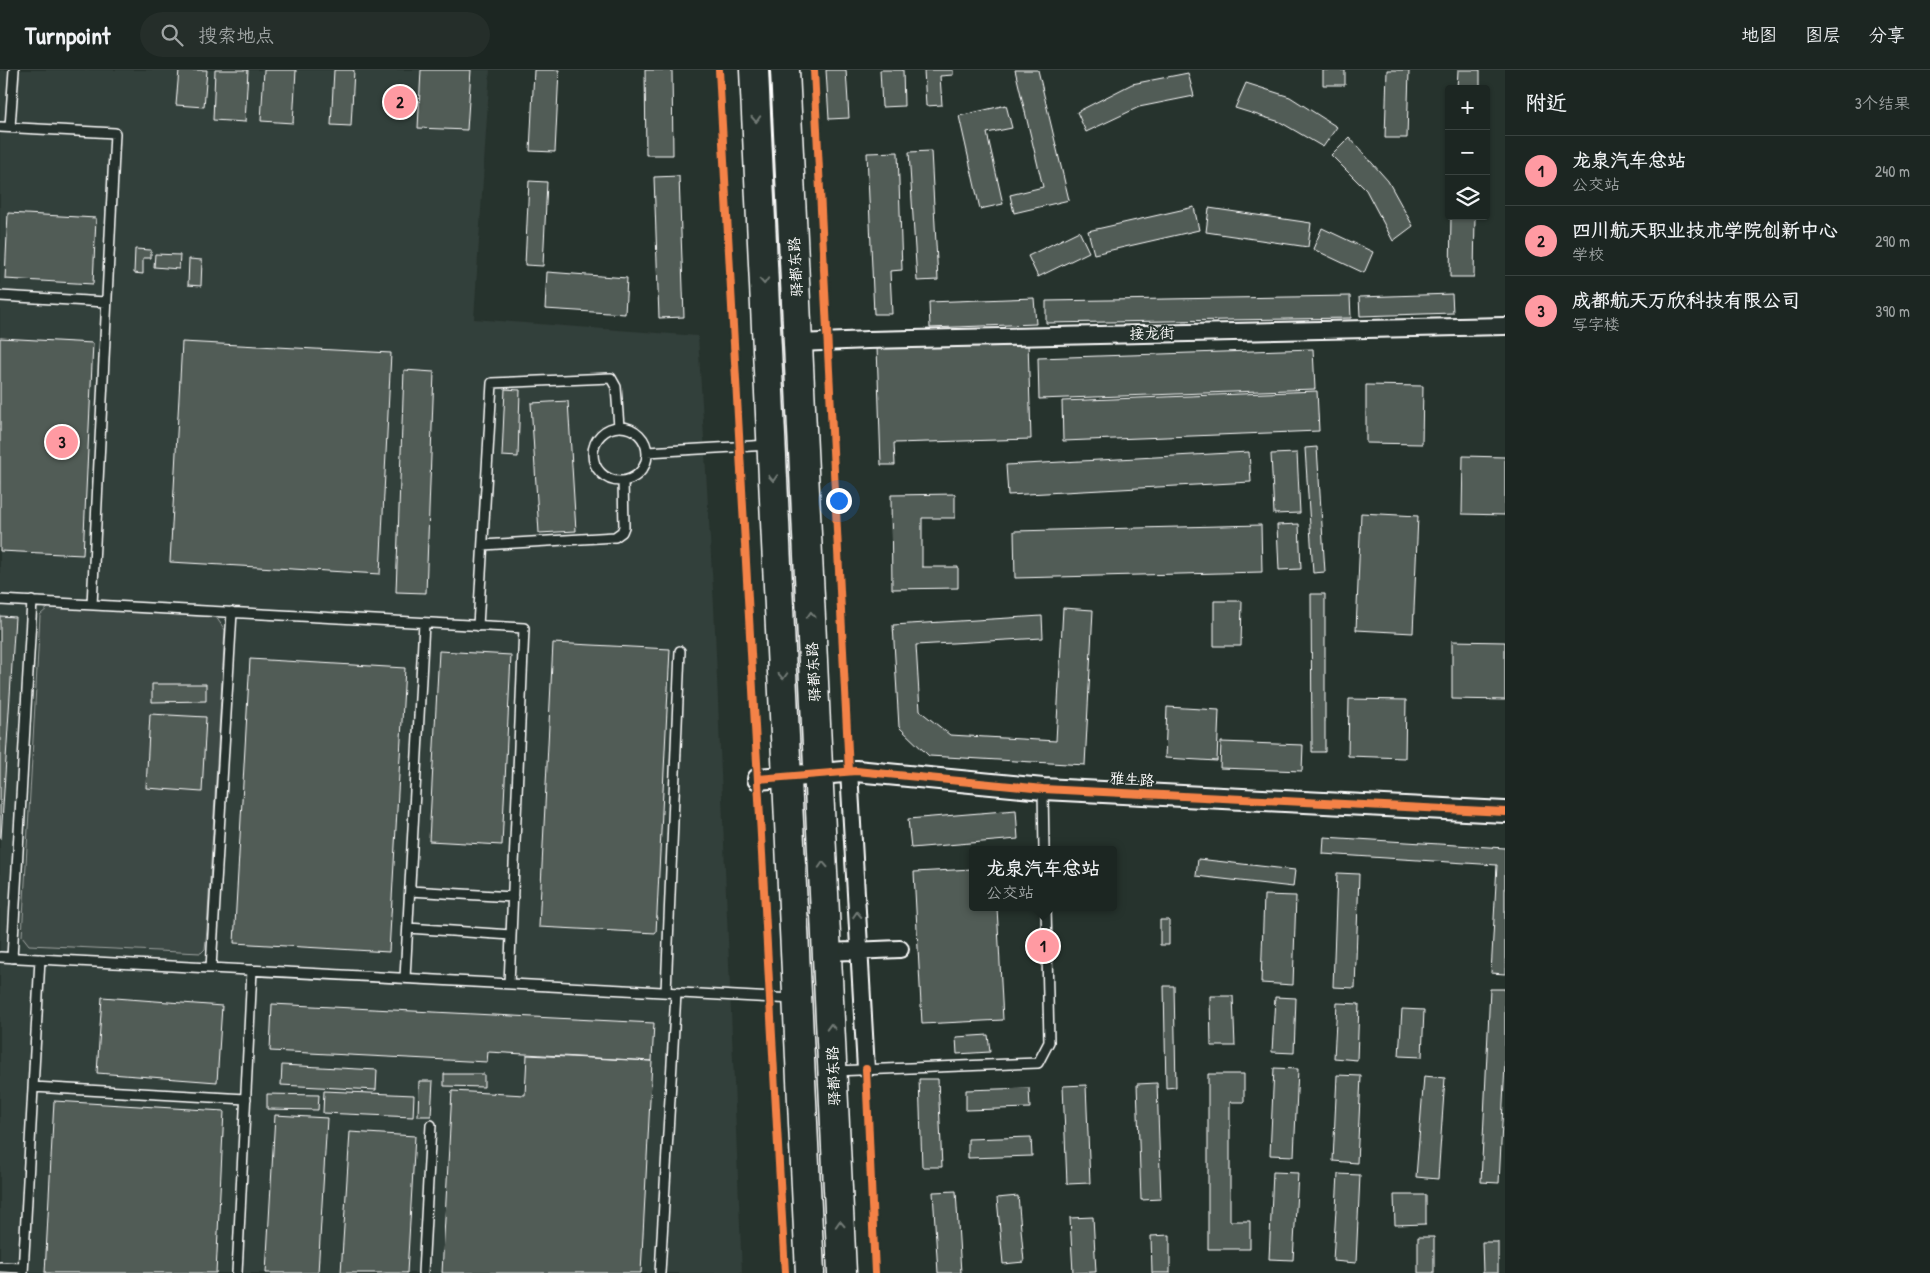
<!DOCTYPE html>
<html lang="zh">
<head>
<meta charset="utf-8">
<style>
	body { margin:0; font-family:"Patrick Hand","LXGW WenKai TC",sans-serif; background:#252e2a; color:#f1f3f6 }
	.controls { position:absolute; right:15px; top:15px; display:grid; overflow:hidden; border-radius:5px; box-shadow:0 1px 4px #0004 }
	.controls button { width:45px; height:45px; display:grid; place-items:center; padding:0; border:0; border-bottom:1px solid #3a4340; background:#1c2622; color:#f1f3f6; font:25px sans-serif }
	.you { position:absolute; left:838px; top:430px; width:18px; height:18px; margin:-12px; border:4px solid #fff; border-radius:50%; background:#1a73e8; box-shadow:0 0 0 8px #1a73e833 }
	.badge { display:grid; place-items:center; width:32px; height:32px; border-radius:50%; background:#ff9aa2; color:#111; font-size:16px; font-weight:700 }
	.pin { position:absolute; translate:-50% -50%; border:2px solid #fff; box-shadow:0 1px 5px #0006 }
	.popup { position:absolute; left:969px; top:776px; width:148px; height:65px; box-sizing:border-box; display:grid; place-content:center; border-radius:5px; background:#1c2622; filter:drop-shadow(0 1px 4px #0005); font-size:16px; white-space:nowrap; color:#a0a5a5 }
	.popup b { font-size:19px; color:#f1f3f6 }
	.popup::after { content:''; position:absolute; left:50%; top:100%; margin-left:-10px; border:10px solid transparent; border-top-color:#1c2622 }
	.list { margin:0; padding:0; list-style:none }
	h2 { display:flex; justify-content:space-between; align-items:center; height:65px; margin:0; padding:0 20px; font-size:21px }
	h2 small { font-size:16px; font-weight:400; color:#a0a5a5 }
	.list li { display:grid; grid-template-columns:32px 1fr auto; gap:15px; align-items:center; box-sizing:border-box; height:70px; padding:0 20px; border-top:1px solid #3a4340 }
	.list b { display:block; font-size:19px; white-space:nowrap }
	.list p { margin:0; font-size:16px; white-space:nowrap; color:#a0a5a5 }
	.list em { font-size:16px; font-style:normal; color:#a0a5a5 }
	.icon { flex:none; width:28px; height:28px; fill:none; stroke:currentColor; stroke-width:2; stroke-linecap:round; stroke-linejoin:round }
	.map { position:relative; flex:none; width:1505px; height:1203px; overflow:hidden }
	header { display:flex; align-items:center; gap:30px; box-sizing:border-box; height:70px; padding:0 25px; background:#1c2622; border-bottom:1px solid #3a4340 }
	header strong { font-size:24px }
	nav { display:flex; gap:28px; margin-inline-start:auto; font-size:18px }
	.search { width:350px; height:45px; background:#252e2a; display:flex; align-items:center; gap:12px; box-sizing:border-box; padding:0 18px; border-radius:28px; color:#a0a5a5; font-size:19px }
	main { display:flex }
	aside { flex:1; background:#1c2622 }
	.map>svg:first-child { display:block }
	.built { fill:#333f3a }
	.green { fill:#3e4944; stroke:#9ea4a2 }
	.building { fill:#515c57; stroke:#fff }
	.lines { fill:none; stroke-linecap:round; stroke-linejoin:round }
	.service-casing { stroke:#fff; stroke-width:12 }
	.minor-casing { stroke:#fff; stroke-width:20 }
	.tertiary-casing { stroke:#fff; stroke-width:24 }
	.trunk-casing { stroke:#fff; stroke-width:31 }
	.service { stroke:#26332d; stroke-width:9 }
	.minor { stroke:#26332d; stroke-width:16 }
	.tertiary { stroke:#26332d; stroke-width:20 }
	.trunk { stroke:#26332d; stroke-width:28 }
	.cycleway-casing { stroke:#26332d; stroke-width:11 }
	.cycleway { stroke:#f48246; stroke-width:8 }
	.oneway { stroke:#727a76 }
	.labels { text-anchor:middle; dominant-baseline:central; stroke-width:4; stroke-linejoin:round; paint-order:stroke }
	.street-label { font-size:15px; fill:#fff; stroke:#26332d }
</style>
</head>
<body>
<header>
<strong>Turnpoint</strong>
<div class="search"><svg class="icon" aria-label="search" viewBox="0 0 24 24"><circle cx="10" cy="10" r="6"/><path d="M15 15l6 6"/></svg>搜索地点</div>
<nav><a>地图</a><a>图层</a><a>分享</a></nav>
</header>
<main>
<div class="map">
<svg width="1505" height="1203" viewBox="0 0 1505 1203">
	<rect width="100%" height="100%" fill="#26332d"/>
	<filter id="ink" filterUnits="userSpaceOnUse"><feTurbulence type="fractalNoise" baseFrequency=".02" numOctaves="2"/><feDisplacementMap in="SourceGraphic" scale="10" xChannelSelector="R" yChannelSelector="G"/><feConvolveMatrix kernelMatrix="1 2 1 2 8 2 1 2 1" color-interpolation-filters="sRGB"/></filter>
	<g filter="url(#ink)">
		<path class="built" d="M0 0H490L474 249 698 266 714 536 742 1203H0Z"/>
		<path class="green" d="M49 537 216 547 225 560 207 860 205 879 201 883 29 875 22 866 40 545Z"/>
		<path class="building" d="M179 0H207L204 37 176 35Z
			M215 0H248L245 52 213 50Z
			M264 0H296L293 53 261 51Z
			M334 0H354L351 56 331 55Z
			M421 0H471L467 60 418 58Z
			M534 0H559L555 82 530 81Z
			M645 0H672L673 85H646Z
			M826 0H846L849 48 829 49Z
			M880 0H903L904 36 882 37Z
			M924 0H953V5L940 6 942 35 926 36Z
			M1015 0H1038L1069 130 1014 143 1010 125 1043 117Z
			M1323 0H1345V15H1323Z
			M1387 0H1409L1407 68H1385Z
			M1458 0H1480V19H1457Z
			M1188 3 1194 26 1139 37 1086 62 1077 42 1132 14Z
			M1246 13 1290 27 1337 57 1323 77 1280 52 1235 38Z
			M1006 35 1012 58 987 63 1003 134 980 139 959 46Z
			M1349 67 1388 111 1413 156 1393 171 1366 120 1331 85Z
			M931 81 938 210 917 211 909 82Z
			M898 82 902 200 890 201 892 244H874L867 83Z
			M679 106 684 247 659 248 654 107Z
			M529 111 547 112 543 196 525 195Z
			M1194 137 1199 160 1094 184 1088 161Z
			M1209 138 1311 153 1308 177 1206 162Z
			M8 143 96 148 93 214 5 209Z
			M1451 146H1475L1474 207H1450Z
			M1322 158 1373 182 1364 203 1313 179Z
			M1079 161 1089 182 1038 207 1028 186Z
			M135 179 151 180V188H143V204L134 203Z
			M155 184 180 185 179 199 154 197Z
			M189 189 202 190 201 216 188 215Z
			M547 202 627 208 625 244 545 239Z
			M1452 224 1453 243 1360 246 1359 227Z
			M1350 226 1351 248 1046 253V231Z
			M1034 228 1036 254 930 258 929 232Z
			M0 268 93 273 83 485 0 481Z
			M182 272 391 283 380 504 170 492Z
			M1028 272 1031 369 894 373 895 395H881L877 277Z
			M1313 279 1315 319 1039 329 1038 288Z
			M404 300 434 302 426 523 396 522Z
			M1366 315 1423 316 1422 374 1366 373Z
			M505 319 520 320 518 387 502 386Z
			M1317 321 1319 361 1063 371 1062 331Z
			M568 331 576 461 539 463 531 333Z
			M1317 377 1325 502 1313 503 1305 378Z
			M1249 382 1251 412 1008 425 1006 395Z
			M1297 383 1300 443 1274 444 1271 384Z
			M1463 386 1505 387V445L1462 444Z
			M955 424V448H922V497H958V518L892 519 891 425Z
			M1361 443 1418 446 1413 563 1356 560Z
			M1299 454 1301 499 1279 500 1277 455Z
			M1261 455 1262 502 1015 508 1014 461Z
			M1311 524H1325V682H1312Z
			M1214 531H1242L1241 576H1214Z
			M1063 538 1093 540 1085 695 929 686 899 657 893 555 1042 546 1043 568 916 575 920 641 950 665 1056 671Z
			M0 546 15 547 1 768H0Z
			M1452 571 1505 572V630L1452 629Z
			M553 573 670 579 656 863 539 857Z
			M439 581 511 585 502 775 429 771Z
			M250 589 405 598 389 882 234 873Z
			M152 614H206V631L152 632Z
			M1349 629 1406 630 1405 688 1348 686Z
			M1167 637 1219 640 1217 691 1165 688Z
			M150 644 206 647 202 722 146 718Z
			M1221 672 1303 675 1302 701 1220 698Z
			M1016 740 1018 769 911 778 908 749Z
			M1324 767 1505 778V904L1491 903 1497 795 1323 784Z
			M1198 789 1295 800 1293 817 1196 806Z
			M973 799V837H997L1003 950 922 954 914 802Z
			M1337 803 1359 804 1355 918 1333 917Z
			M1264 825 1296 826 1293 915 1261 913Z
			M1160 850H1169V875H1160Z
			M1164 916H1174L1176 1017 1166 1018Z
			M1490 919H1505V994L1499 1113 1481 1112Z
			M1210 926H1233L1235 976H1211Z
			M102 927 222 936 217 1012 97 1003Z
			M1275 927 1296 928 1294 983 1272 982Z
			M1337 933 1359 934 1357 990 1334 988Z
			M272 934 654 953 652 991 488 982 487 992 270 981Z
			M1402 939 1424 940 1422 987 1399 986Z
			M988 965 990 982 957 984 956 967Z
			M527 985 652 991 641 1203H442L452 1021 525 1025Z
			M282 995 377 1000 376 1020 281 1015Z
			M1274 998 1298 999 1294 1086 1270 1085Z
			M444 1004H484V1017L444 1016Z
			M1208 1004H1244V1032H1230V1151H1250V1179H1208Z
			M1337 1005 1361 1006 1357 1093 1333 1091Z
			M1424 1006 1445 1008 1438 1109 1416 1107Z
			M919 1009H938L942 1097H922Z
			M419 1011H433L431 1046H418Z
			M1157 1013 1161 1129 1141 1130 1137 1014Z
			M1086 1015 1090 1113 1067 1114 1063 1016Z
			M1029 1018 1030 1038 966 1040V1020Z
			M324 1021 414 1025 413 1047 323 1043Z
			M267 1024 319 1025 318 1040 267 1039Z
			M54 1031 224 1041 216 1203H45Z
			M275 1045 327 1048 318 1203H266Z
			M350 1062 415 1066 407 1203H341Z
			M1031 1067 1032 1086 968 1088V1069Z
			M1273 1102 1298 1103 1293 1190 1269 1189Z
			M1338 1104 1360 1105 1356 1193 1333 1191Z
			M956 1121 961 1203H938L933 1122Z
			M1394 1125H1426V1154L1395 1155Z
			M1018 1126 1024 1192 1003 1194 997 1128Z
			M1093 1147 1096 1202 1073 1203 1070 1148Z
			M1170 1165V1203H1152L1151 1166Z
			M1418 1167H1434V1203H1418Z
			M1482 1172H1498V1203H1483Z"/>
		<g class="lines">
			<g class="service-casing">
				<path id="service" d="M0 57 115 63 92 535
					M10 57 14 0
					M0 226 106 232
					M593 384a27 27 0 1 1 54 0a27 27 0 1 1-54 0Z
					M647 382 769 375
					M483 475 615 467 622 462 624 457 623 411
					M0 530 524 558 509 914
					M478 556 492 313 611 308 616 317 619 357
					M1043 719 1044 780
					M410 821 513 827
					M408 858 511 865
					M0 887 794 929
					M12 888 32 531
					M211 898 232 542
					M405 908 424 553
					M666 922 680 581
					M834 1001 1038 993 1049 972 1046 837
					M33 1017 246 1029
					M0 1197 23 1198
					M23 1203 40 889
					M237 1203 252 900
					M423 1203 431 1055
					M660 1203 676 923"/>
			</g>
			<g class="minor-casing">
				<path id="minor" d="M799 273 868 270 1505 256
					M849 701 866 999
					M828 882 900 879"/>
			</g>
			<g class="tertiary-casing">
				<path id="tertiary" d="M758 709 856 701 1043 719 1505 742"/>
			</g>
			<g class="trunk-casing">
				<path id="trunk" d="M754 0 810 1203
					M785 0 842 1203"/>
			</g>
			<use href="#service" class="service"/>
			<use href="#minor" class="minor"/>
			<use href="#tertiary" class="tertiary"/>
			<use href="#trunk" class="trunk"/>
			<g class="cycleway-casing">
				<path id="cycleway" d="M719 0 785 1203
					M814 0 849 701
					M758 709 856 701 1043 719 1505 742
					M866 999 875 1203"/>
			</g>
			<use href="#cycleway" class="cycleway"/>
		</g>
		<defs><path id="oneway-chevron" d="M-2-3.5L2.5 0L-2 3.5" fill="none" stroke-width="1.6" stroke-linecap="round" stroke-linejoin="round" transform="scale(1.25)"/></defs>
		<g class="oneway">
			<use href="#oneway-chevron" transform="translate(756 49) rotate(87)"/>
			<use href="#oneway-chevron" transform="translate(764 211) rotate(87)"/>
			<use href="#oneway-chevron" transform="translate(773 408) rotate(87)"/>
			<use href="#oneway-chevron" transform="translate(811 545) rotate(-93)"/>
			<use href="#oneway-chevron" transform="translate(783 606) rotate(87)"/>
			<use href="#oneway-chevron" transform="translate(823 795) rotate(-93)"/>
			<use href="#oneway-chevron" transform="translate(857 845) rotate(-93)"/>
			<use href="#oneway-chevron" transform="translate(831 957) rotate(-92)"/>
			<use href="#oneway-chevron" transform="translate(840 1154) rotate(-93)"/>
		</g>
	</g>
	<g class="labels">
		<g class="street-label">
			<text transform="translate(795 197) rotate(-93)">驿都东路</text>
			<text transform="translate(1152 263) rotate(-1)">接龙街</text>
			<text transform="translate(813 602) rotate(-93)">驿都东路</text>
			<text transform="translate(1132 709) rotate(3)">雅生路</text>
			<text transform="translate(833 1006) rotate(-92)">驿都东路</text>
		</g>
	</g>
</svg>
<div class="controls">
<button>+</button>
<button>−</button>
<button><svg class="icon" aria-label="layers" viewBox="0 0 24 24"><path d="M12 4l9 5-9 5-9-5zM3 14l9 5 9-5"/></svg></button>
</div>
<div class="you"></div>
<div class="pin badge" style="left:1043px;top:876px">1</div>
<div class="popup"><b>龙泉汽车总站</b>公交站</div>
<div class="pin badge" style="left:400px;top:32px">2</div>
<div class="pin badge" style="left:62px;top:372px">3</div>
</div>
<aside>
<h2>附近<small>3个结果</small></h2>
<ul class="list">
<li><span class="badge">1</span><div><b>龙泉汽车总站</b><p>公交站</p></div><em>240 m</em></li>
<li><span class="badge">2</span><div><b>四川航天职业技术学院创新中心</b><p>学校</p></div><em>290 m</em></li>
<li><span class="badge">3</span><div><b>成都航天万欣科技有限公司</b><p>写字楼</p></div><em>390 m</em></li>
</ul>
</aside>
</main>
</body>
</html>
